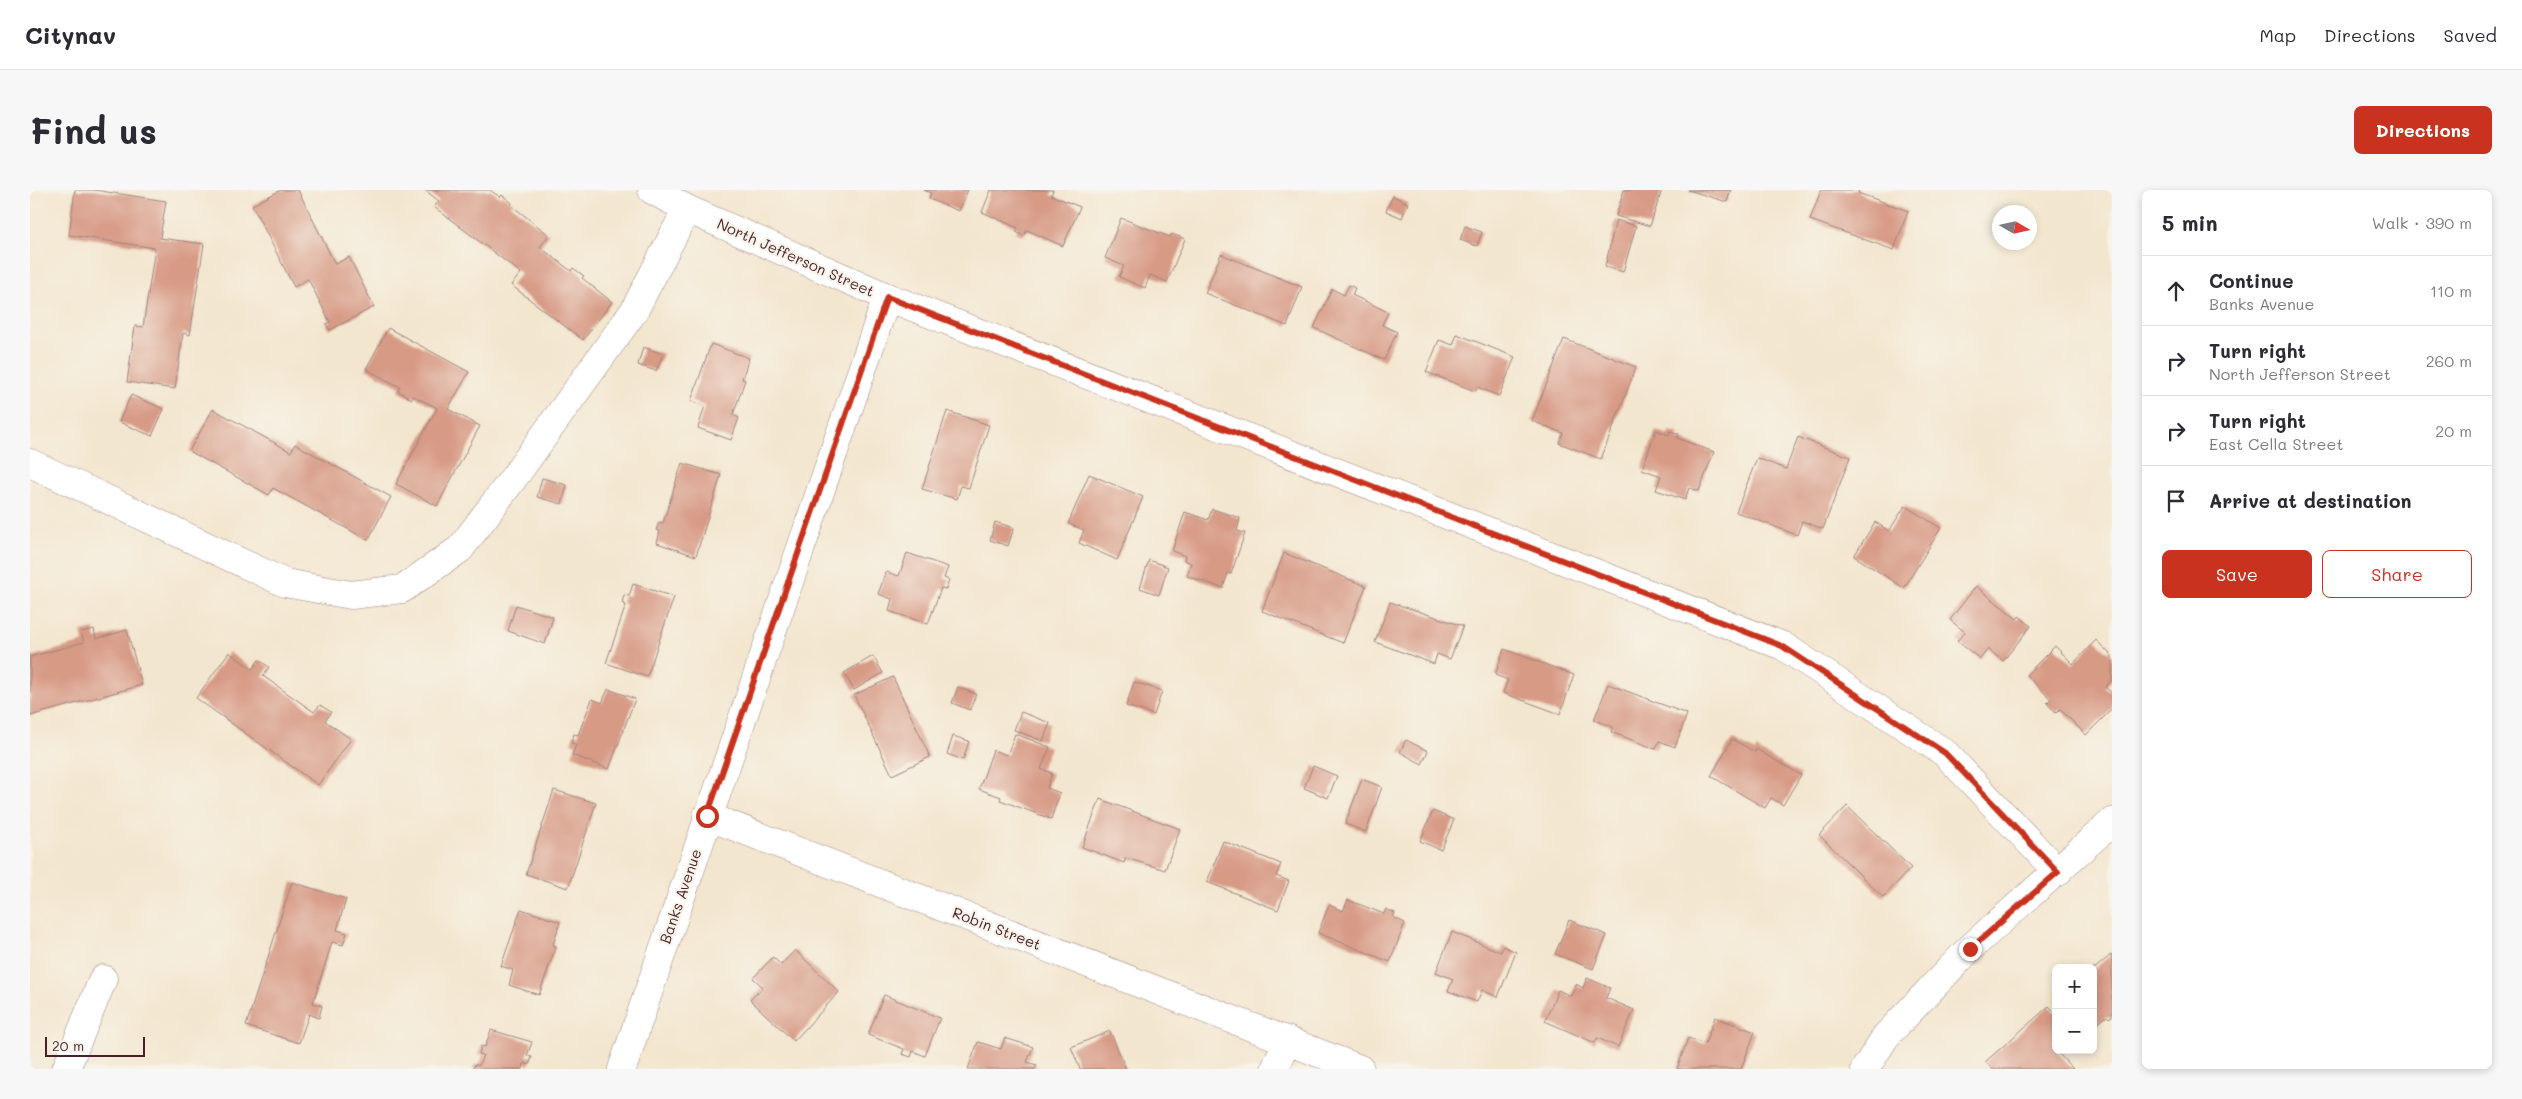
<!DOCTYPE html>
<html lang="en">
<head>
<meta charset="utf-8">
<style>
	body { margin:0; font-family:Mali,sans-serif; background:#f7f7f7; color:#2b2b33 }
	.controls { position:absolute; right:15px; bottom:15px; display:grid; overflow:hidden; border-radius:8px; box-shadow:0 2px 8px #0003 }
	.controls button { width:45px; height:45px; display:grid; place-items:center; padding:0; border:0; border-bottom:1px solid #e1e1e2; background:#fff; color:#2b2b33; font:25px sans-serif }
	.compass { position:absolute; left:1962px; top:15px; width:45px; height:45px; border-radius:50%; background:#fff; box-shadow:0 2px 8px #0003; rotate:99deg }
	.scale { position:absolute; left:15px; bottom:12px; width:100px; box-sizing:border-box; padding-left:5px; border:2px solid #4a1f2b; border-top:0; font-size:14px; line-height:18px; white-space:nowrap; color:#4a1f2b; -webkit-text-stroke:4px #f7f3e8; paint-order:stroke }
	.stop { position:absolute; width:15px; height:15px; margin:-11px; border:4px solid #c8321e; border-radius:50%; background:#fff }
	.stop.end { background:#c8321e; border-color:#fff; box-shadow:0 1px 5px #0008 }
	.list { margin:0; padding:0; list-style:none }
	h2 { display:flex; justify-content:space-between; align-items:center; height:65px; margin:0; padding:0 20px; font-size:21px }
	h2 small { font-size:16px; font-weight:400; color:#7c7c81 }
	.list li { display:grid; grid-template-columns:32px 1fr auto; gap:15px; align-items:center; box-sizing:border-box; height:70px; padding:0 20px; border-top:1px solid #e1e1e2 }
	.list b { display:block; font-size:19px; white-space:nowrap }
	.list p { margin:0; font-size:16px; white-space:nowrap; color:#7c7c81 }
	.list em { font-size:16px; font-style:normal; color:#7c7c81 }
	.actions { display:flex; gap:10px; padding:15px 20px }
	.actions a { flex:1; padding:11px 0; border:1px solid #c8321e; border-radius:8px; text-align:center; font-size:18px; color:#c8321e }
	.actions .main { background:#c8321e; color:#fff }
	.icon { flex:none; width:28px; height:28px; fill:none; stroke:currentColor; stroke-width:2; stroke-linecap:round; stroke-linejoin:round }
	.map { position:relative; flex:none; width:2082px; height:879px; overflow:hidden; border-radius:8px }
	header { display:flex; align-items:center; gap:30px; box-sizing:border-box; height:70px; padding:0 25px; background:#fff; border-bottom:1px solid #e1e1e2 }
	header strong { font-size:24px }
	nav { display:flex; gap:28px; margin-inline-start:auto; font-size:18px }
	.intro { display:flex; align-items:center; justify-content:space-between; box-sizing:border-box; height:120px; padding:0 30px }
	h1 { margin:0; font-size:35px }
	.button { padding:12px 22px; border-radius:8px; background:#c8321e; color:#fff; font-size:18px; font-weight:700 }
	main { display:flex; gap:30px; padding:0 30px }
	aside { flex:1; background:#fff; border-radius:8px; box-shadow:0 2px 8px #0003 }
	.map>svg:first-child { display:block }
	.building { fill:#d79a85 }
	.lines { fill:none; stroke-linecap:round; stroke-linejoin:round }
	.minor-casing { stroke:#9e827d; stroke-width:29 }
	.minor { stroke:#fff; stroke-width:28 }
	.route { stroke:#c8321e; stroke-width:6 }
	.labels { text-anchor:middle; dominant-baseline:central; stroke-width:4.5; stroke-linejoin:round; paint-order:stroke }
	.street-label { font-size:15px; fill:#4a1f2b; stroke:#f7f3e8 }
</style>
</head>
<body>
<header>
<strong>Citynav</strong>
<nav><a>Map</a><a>Directions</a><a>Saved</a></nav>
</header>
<div class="intro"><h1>Find us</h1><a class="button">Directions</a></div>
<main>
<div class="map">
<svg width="2082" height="879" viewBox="0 0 2082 879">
	<rect width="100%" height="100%" fill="#f7f3e8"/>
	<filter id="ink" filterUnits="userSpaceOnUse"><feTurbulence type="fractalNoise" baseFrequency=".02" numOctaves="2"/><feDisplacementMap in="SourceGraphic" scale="10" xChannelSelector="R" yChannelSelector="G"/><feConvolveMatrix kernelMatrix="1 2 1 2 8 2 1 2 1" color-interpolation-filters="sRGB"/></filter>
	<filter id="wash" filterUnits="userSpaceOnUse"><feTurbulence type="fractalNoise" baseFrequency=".0096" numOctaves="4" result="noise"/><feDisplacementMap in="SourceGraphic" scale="20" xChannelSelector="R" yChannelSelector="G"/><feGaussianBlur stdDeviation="1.12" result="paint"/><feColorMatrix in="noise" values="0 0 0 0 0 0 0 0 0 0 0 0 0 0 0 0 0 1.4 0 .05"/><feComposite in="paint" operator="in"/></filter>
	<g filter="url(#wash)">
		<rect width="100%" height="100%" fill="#f3e6cf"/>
		<g id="blocks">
			<path class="building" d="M45 0H64L136 11 130 48 174 54 160 145 153 143 145 199 97 192 105 136 113 137 125 58 39 45Z
				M251 0H268L305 74 319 67 344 117 300 140 296 134 300 132 278 89 264 97 222 15Z
				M395 0H460L470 7 472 5 482 13 481 15 519 45 510 57 541 81 543 78 554 86 552 88 582 112 553 150 481 95 491 83 404 17 409 11Z
				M894 0H938L929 21 899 9 901 3Z
				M961 0H1023L1021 5 1050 17 1033 56 997 40 994 46 986 42 988 38 952 22Z
				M1594 0H1632L1620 36 1586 26Z
				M1658 0H1701L1697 12Z
				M1791 0H1829L1828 3 1878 21 1864 60 1780 30Z
				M1363 6 1378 13 1372 28 1356 21Z
				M1091 28 1140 47 1142 44 1155 49 1137 92 1120 85 1115 98 1089 87 1094 76 1075 68Z
				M1586 30 1606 36 1593 82 1575 77Z
				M1435 36 1452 42 1447 56 1430 50Z
				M1191 64 1272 97 1257 136 1175 103Z
				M1319 95 1325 98 1322 105 1358 122 1352 135 1367 142 1354 170 1284 138 1302 99 1314 105Z
				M358 138 439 182 418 219 450 236 407 316 366 294 407 218 383 206 382 209 368 201 370 197 336 179Z
				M1427 144 1485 167 1469 206 1447 197 1445 201 1396 182 1409 150 1423 155Z
				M1534 149 1606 177 1571 269 1529 253 1533 243 1502 231Z
				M681 154 719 168 712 189 715 190 703 225 709 228 701 250 668 238 675 216 661 211Z
				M613 157 633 164 626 181 608 175Z
				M101 205 134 219 122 246 89 232Z
				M183 219 261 262 265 254 361 307 338 350 243 298 239 305 159 261Z
				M917 221 959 235 939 298 931 296 927 309 892 299Z
				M1626 240 1639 245 1640 241 1649 244 1647 248 1684 262 1669 301 1659 298 1655 310 1626 300 1631 286 1612 279Z
				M1768 247 1820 267 1793 339 1772 331 1767 345 1706 322 1727 268 1756 279Z
				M652 273 691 285 666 366 627 353 630 341 626 340 629 332 633 333Z
				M1059 284 1113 307 1087 370 1049 353 1054 340 1038 334Z
				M512 288 537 295 532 314 507 307Z
				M1875 316 1911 338 1874 398 1824 366 1845 332 1859 341Z
				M1182 319 1210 328 1207 341 1215 343 1201 384 1198 383 1193 398 1157 386 1161 373 1154 370 1155 366 1142 361 1155 322 1178 330Z
				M965 332 984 338 978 356 960 350Z
				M877 363 918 377 914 388 919 390 916 399 911 398 898 434 859 421 862 409 848 404 856 382 869 386Z
				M1254 363 1336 396 1313 453 1232 421Z
				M1119 370 1138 377 1129 405 1110 398Z
				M603 394 644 407 617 487 576 473 596 415 592 413 594 405 599 406Z
				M1946 396 1987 429 1989 426 2001 436 1973 471 1958 459 1950 469 1927 451 1935 442 1920 430Z
				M1360 412 1433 436 1420 469 1407 464 1404 474 1345 452Z
				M486 415 523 427 515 454 478 441Z
				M64 439 66 449 97 440 112 495 0 526V467L54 452 51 442Z
				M2066 450 2082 466V490L2075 497 2082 503V519L2056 545 2030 519 2026 523 2017 513 2021 509 1996 485 2025 456 2043 474Z
				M1474 459 1544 485 1530 524 1473 503 1478 490 1465 485Z
				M199 462 222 479 229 470 239 477 233 486 284 522 290 515 301 522 295 531 321 549 288 595 166 508Z
				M843 466 853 483 824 500 814 483Z
				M863 487 900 567 862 585 824 505Z
				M1104 492 1132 501 1124 525 1096 516Z
				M1578 494 1657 524 1645 557 1629 551 1626 559 1623 558 1581 542 1583 537 1564 530Z
				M928 497 946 504 940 520 922 513Z
				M578 499 605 509 579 579 542 565 546 555 541 553 544 544 548 545 562 509 572 513Z
				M991 522 1020 533 1013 551 984 540Z
				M985 544 1020 557 1011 579 1022 583 1017 598 1030 603 1021 629 970 610 971 607 949 599 963 560 977 565Z
				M923 546 939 551 933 570 917 564Z
				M1702 549 1725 562 1726 559 1771 585 1753 615 1741 608 1735 618 1681 586Z
				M1376 550 1398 561 1392 574 1370 562Z
				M1283 576 1307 586 1298 608 1274 598Z
				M1332 589 1352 597 1336 642 1315 634Z
				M524 600 566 613 538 698 496 684Z
				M1070 609 1150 639 1135 680 1096 668 1094 673 1052 657Z
				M1817 616 1881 678 1853 707 1789 645Z
				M1403 621 1424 630 1411 660 1390 651Z
				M1193 651 1251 674 1246 686 1259 691 1248 720 1177 692Z
				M262 692 316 709 307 740 317 743 313 755 302 752 283 813 292 816 289 828 279 824 269 853 216 836Z
				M1318 710 1354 724 1356 719 1365 723 1363 727 1375 733 1360 772 1288 743 1299 715 1313 721Z
				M491 719 530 732 523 755 526 756 509 805 479 795 483 780 471 776Z
				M1539 730 1577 745 1563 779 1525 764Z
				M1422 742 1471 762 1473 756 1486 762 1468 807 1452 800 1447 812 1418 801 1423 789 1406 782Z
				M765 760 809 802 764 851 720 810 733 797 723 788 743 767 751 775Z
				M2082 764V826L2079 828 2077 826 2065 836 2063 834V780Z
				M1557 788 1580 798 1576 808 1604 820 1588 857 1567 848 1565 853 1515 831 1528 800 1541 806 1546 794 1553 798Z
				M854 805 910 828 895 866 883 861 881 867 872 864 874 859 838 845Z
				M2019 816 2026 823V860H2031L2028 863 2043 879H1962L1955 872Z
				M1685 827 1725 842 1711 879H1647L1658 848 1675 854Z
				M461 840 502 852 497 866 502 867 499 875 494 873 493 879H443L445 874 449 876 453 865 449 864 451 856 455 857Z
				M1080 841 1096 879H1050L1041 857Z
				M975 848 1003 857 997 872 1007 875 1005 879H938L948 852 971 859Z"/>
		</g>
	</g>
	<g filter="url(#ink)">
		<use href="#blocks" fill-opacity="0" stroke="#9e827d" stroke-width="1"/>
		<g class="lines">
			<g class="minor-casing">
				<path id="minor" d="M622 0 657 19 857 107 1753 456 1915 563 2028 682
					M0 273 255 393 321 405 372 399 430 359 485 286 604 121 657 19
					M677 626 1330 879
					M36 879 73 789
					M592 879 857 107
					M1245 879 1257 850
					M1835 879 1856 846 1939 759 2082 632"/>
			</g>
			<use href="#minor" class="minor"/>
		</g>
	</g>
	<g class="lines" filter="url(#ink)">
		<path class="route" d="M677 626 857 107 1752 456 1915 563 2028 682 1940 759"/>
	</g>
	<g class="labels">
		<g class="street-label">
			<text transform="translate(766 67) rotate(24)">North Jefferson Street</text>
			<text transform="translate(650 706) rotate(-71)">Banks Avenue</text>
			<text transform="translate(967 738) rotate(21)">Robin Street</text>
		</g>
	</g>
</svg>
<div class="controls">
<button>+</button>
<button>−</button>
</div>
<svg class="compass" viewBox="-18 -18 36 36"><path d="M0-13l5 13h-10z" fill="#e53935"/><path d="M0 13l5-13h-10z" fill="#7c7c81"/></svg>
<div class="scale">20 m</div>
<div class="stop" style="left:677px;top:626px"></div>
<div class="stop end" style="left:1940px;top:759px"></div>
</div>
<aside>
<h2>5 min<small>Walk · 390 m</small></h2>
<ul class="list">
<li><svg class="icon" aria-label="ahead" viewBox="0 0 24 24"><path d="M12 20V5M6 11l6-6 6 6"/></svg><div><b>Continue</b><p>Banks Avenue</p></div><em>110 m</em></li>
<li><svg class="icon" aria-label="right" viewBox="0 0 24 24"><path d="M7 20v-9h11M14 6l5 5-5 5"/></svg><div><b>Turn right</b><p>North Jefferson Street</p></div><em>260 m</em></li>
<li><svg class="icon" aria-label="right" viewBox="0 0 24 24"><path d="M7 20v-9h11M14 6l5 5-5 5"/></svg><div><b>Turn right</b><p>East Cella Street</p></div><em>20 m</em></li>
<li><svg class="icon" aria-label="arrive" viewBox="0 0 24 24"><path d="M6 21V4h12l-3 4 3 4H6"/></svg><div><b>Arrive at destination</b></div></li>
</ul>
<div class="actions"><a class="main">Save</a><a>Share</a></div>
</aside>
</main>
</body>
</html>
